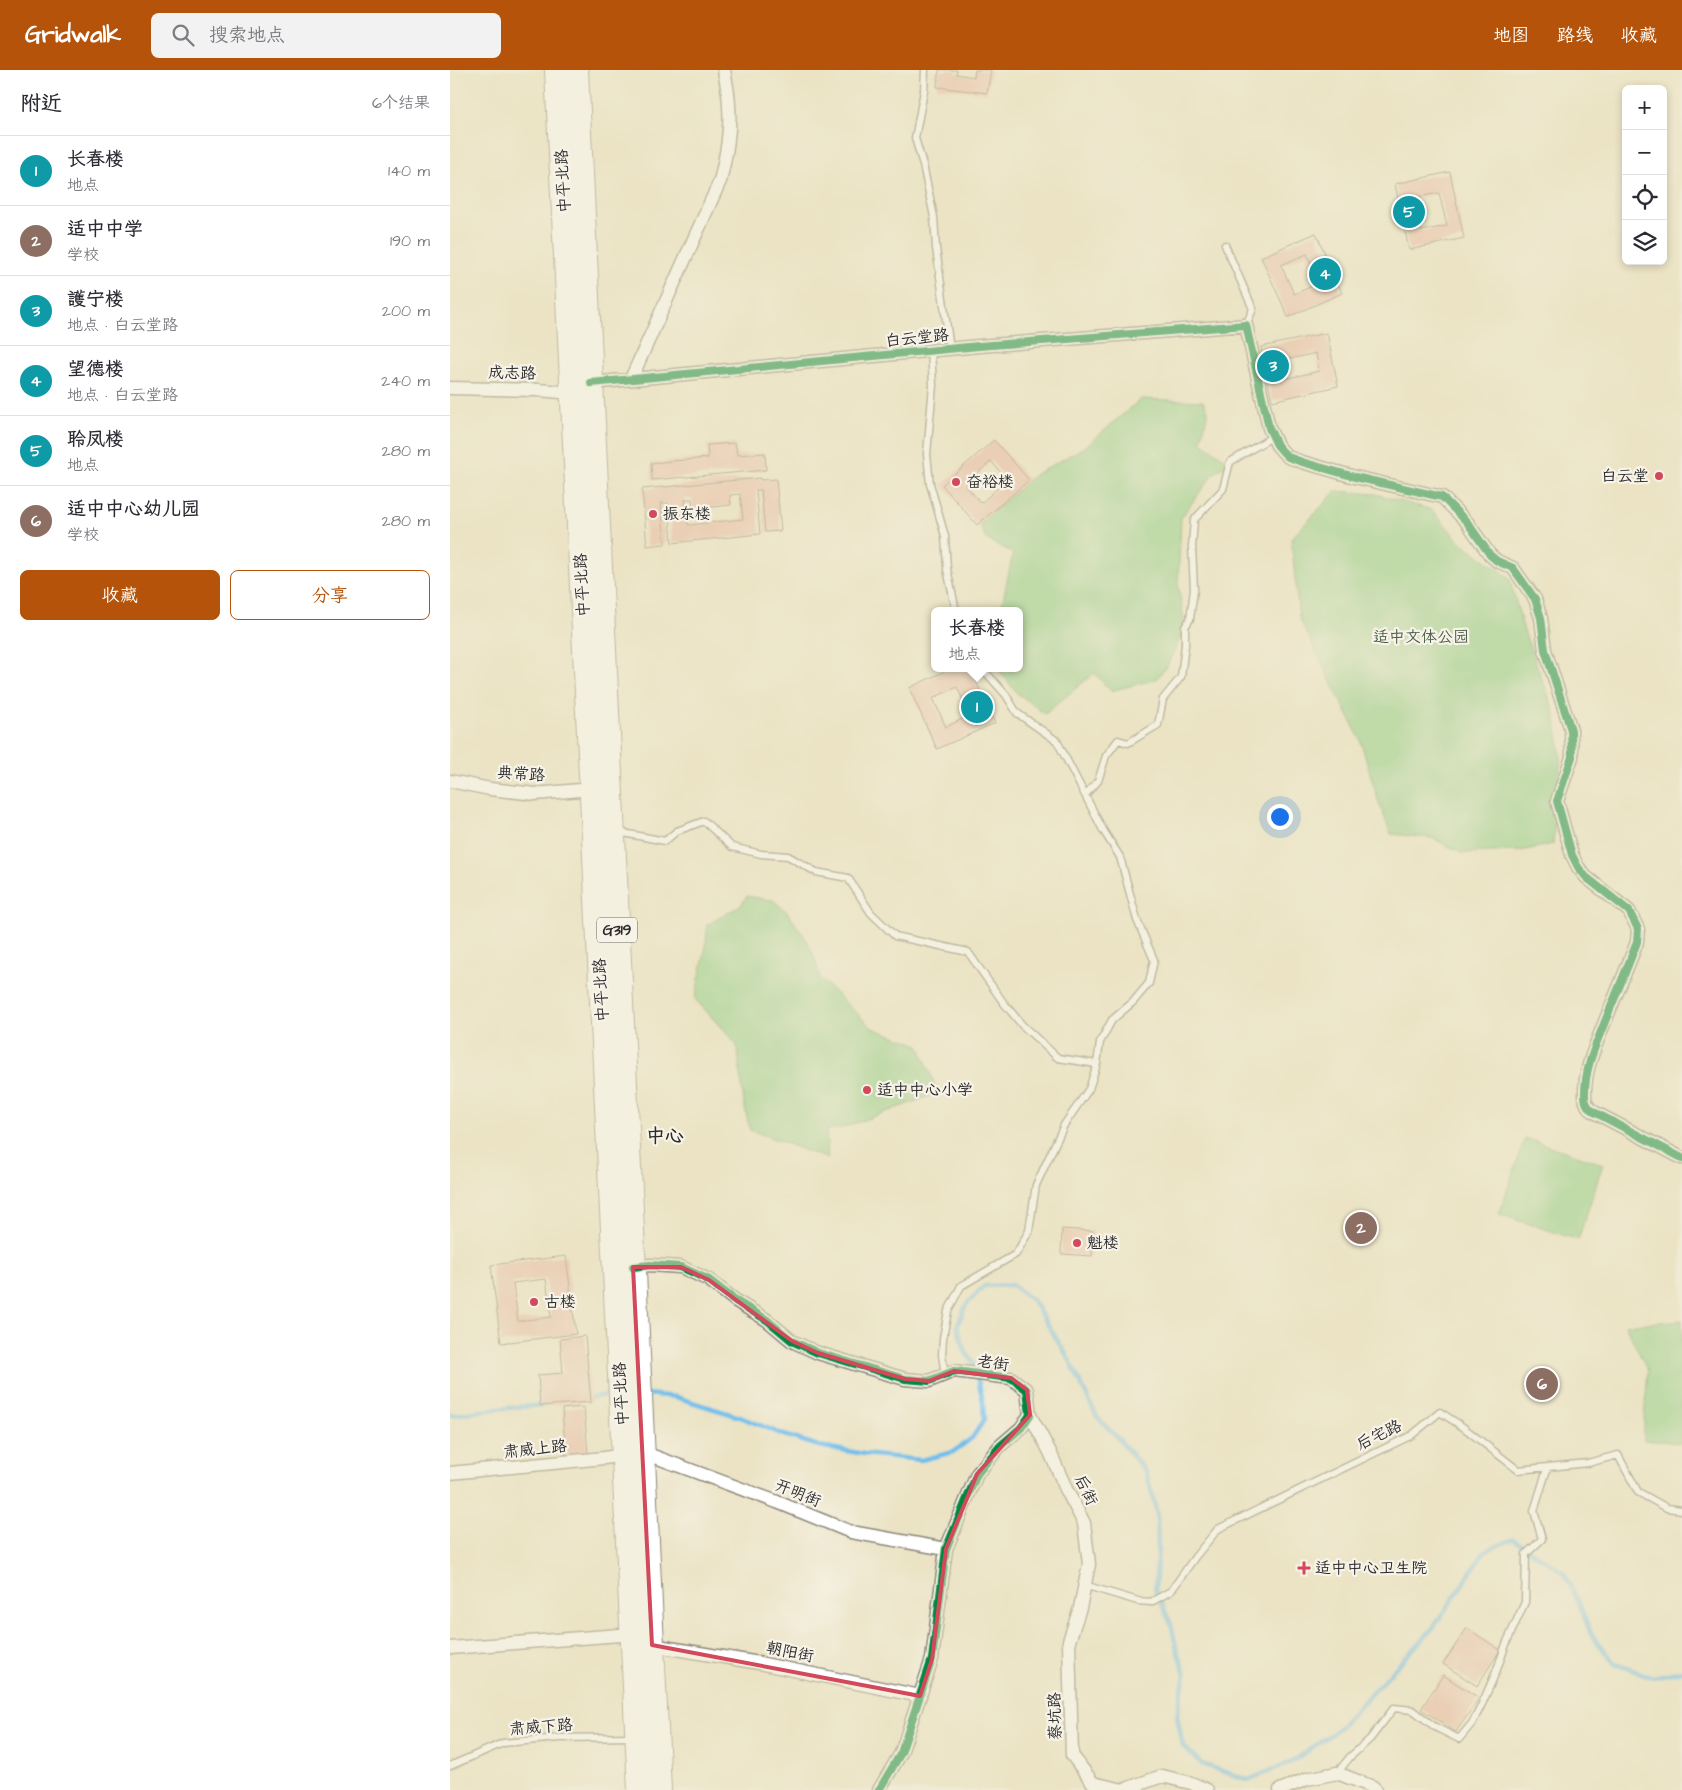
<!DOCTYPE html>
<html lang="zh">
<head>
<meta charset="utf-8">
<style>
	body { margin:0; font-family:"Architects Daughter","LXGW WenKai TC",sans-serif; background:#f2f2f3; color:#2b2b33 }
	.controls { position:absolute; right:15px; top:15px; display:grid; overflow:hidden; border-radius:8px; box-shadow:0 2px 8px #0003 }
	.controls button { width:45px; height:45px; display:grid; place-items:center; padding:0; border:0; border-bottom:1px solid #e1e1e2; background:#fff; color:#2b2b33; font:25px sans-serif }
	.you { position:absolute; left:829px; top:746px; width:18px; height:18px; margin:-12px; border:4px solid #fff; border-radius:50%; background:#1a73e8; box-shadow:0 0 0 8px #1a73e833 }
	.badge { display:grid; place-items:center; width:32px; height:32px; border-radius:50%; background:#b45309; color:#fff; font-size:16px; font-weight:700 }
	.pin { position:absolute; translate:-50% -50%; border:2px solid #fff; box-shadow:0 1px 5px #0006 }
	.popup { position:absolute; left:481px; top:537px; width:92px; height:65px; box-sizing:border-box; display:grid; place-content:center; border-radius:8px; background:#fff; filter:drop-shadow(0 1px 4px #0005); font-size:16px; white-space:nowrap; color:#7c7c81 }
	.popup b { font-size:19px; color:#2b2b33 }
	.popup::after { content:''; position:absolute; left:50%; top:100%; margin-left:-10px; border:10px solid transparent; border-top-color:#fff }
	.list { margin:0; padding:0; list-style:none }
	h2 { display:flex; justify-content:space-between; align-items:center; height:65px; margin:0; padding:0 20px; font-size:21px }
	h2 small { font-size:16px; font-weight:400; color:#7c7c81 }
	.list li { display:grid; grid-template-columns:32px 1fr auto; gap:15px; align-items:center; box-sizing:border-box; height:70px; padding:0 20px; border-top:1px solid #e1e1e2 }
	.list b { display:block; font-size:19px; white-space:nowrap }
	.list p { margin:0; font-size:16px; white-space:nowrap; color:#7c7c81 }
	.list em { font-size:16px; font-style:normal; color:#7c7c81 }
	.actions { display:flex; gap:10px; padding:15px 20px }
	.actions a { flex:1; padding:11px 0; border:1px solid #b45309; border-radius:8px; text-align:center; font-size:18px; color:#b45309 }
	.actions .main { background:#b45309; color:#fff }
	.icon { flex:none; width:28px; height:28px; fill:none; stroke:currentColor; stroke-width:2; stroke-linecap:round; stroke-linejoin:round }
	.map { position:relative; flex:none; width:1232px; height:1720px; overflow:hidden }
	header { display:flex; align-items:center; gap:30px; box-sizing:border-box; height:70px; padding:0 25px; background:#b45309; color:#fff }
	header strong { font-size:24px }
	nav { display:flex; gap:28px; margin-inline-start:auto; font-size:18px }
	.search { width:350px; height:45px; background:#f2f2f3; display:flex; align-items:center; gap:12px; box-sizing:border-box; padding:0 18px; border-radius:8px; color:#7c7c81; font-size:19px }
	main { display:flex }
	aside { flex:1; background:#fff }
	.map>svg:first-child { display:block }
	.green { fill:#8cce86; stroke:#5c7c58 }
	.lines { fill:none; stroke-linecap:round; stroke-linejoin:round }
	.stream { stroke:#70beeb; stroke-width:4.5 }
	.building { fill:#e9b6a2; fill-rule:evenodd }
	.lane-casing { stroke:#8b8778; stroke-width:9 }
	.street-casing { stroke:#8b8778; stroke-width:15 }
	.highway-casing { stroke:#8b8778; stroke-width:26 }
	.lane { stroke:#fff; stroke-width:6 }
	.street { stroke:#fff; stroke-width:12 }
	.highway { stroke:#fff; stroke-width:24 }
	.cycleway-casing { stroke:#f7f3e8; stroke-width:11 }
	.cycleway { stroke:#00873e; stroke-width:8 }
	.marked { fill:none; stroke:#d1495b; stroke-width:4; stroke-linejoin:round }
	.poi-dot { fill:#d1495b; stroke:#f7f3e8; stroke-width:2 }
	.labels { text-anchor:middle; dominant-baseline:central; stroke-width:4.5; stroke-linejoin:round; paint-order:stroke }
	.shield { fill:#f7f3e8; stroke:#686764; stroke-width:1 }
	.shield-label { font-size:15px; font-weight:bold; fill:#2b2b2b }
	.street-label { font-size:16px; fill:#2b2b2b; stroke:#f7f3e8 }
	.poi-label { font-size:16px; fill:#2b2b2b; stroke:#f7f3e8; text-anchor:start }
	.park-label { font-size:16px; fill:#485c46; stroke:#f7f3e8 }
	.quarter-label { font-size:19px; font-weight:bold; fill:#2b2b2b; stroke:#f7f3e8 }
</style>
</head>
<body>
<header>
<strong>Gridwalk</strong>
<div class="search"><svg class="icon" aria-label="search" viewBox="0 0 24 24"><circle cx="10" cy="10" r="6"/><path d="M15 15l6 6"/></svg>搜索地点</div>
<nav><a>地图</a><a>路线</a><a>收藏</a></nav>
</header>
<main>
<aside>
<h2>附近<small>6个结果</small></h2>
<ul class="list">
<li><span class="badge" style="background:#0f9aa8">1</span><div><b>长春楼</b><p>地点</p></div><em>140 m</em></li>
<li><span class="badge" style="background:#8d6e63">2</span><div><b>适中中学</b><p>学校</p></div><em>190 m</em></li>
<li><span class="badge" style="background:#0f9aa8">3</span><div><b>護宁楼</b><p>地点 · 白云堂路</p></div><em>200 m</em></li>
<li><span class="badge" style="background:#0f9aa8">4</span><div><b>望德楼</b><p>地点 · 白云堂路</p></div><em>240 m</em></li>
<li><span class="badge" style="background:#0f9aa8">5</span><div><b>聆凤楼</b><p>地点</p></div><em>280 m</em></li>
<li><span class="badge" style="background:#8d6e63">6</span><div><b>适中中心幼儿园</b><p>学校</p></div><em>280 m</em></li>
</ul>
<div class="actions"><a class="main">收藏</a><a>分享</a></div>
</aside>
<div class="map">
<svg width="1232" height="1720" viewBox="0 0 1232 1720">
	<rect width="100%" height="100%" fill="#f7f3e8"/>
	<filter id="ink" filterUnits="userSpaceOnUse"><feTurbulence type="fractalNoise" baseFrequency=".02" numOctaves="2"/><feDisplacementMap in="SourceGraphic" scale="10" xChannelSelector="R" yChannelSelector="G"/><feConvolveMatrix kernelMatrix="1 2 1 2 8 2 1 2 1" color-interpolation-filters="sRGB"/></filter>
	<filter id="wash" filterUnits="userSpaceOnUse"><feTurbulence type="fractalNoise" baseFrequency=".0096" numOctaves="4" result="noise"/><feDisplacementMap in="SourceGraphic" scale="20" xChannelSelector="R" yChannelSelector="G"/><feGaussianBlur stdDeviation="1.12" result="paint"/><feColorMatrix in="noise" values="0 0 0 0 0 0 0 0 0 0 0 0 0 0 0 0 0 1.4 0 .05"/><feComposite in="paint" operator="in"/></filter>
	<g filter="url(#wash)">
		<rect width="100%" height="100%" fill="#ebe3c4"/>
		<path class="green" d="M691 329 753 331 758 341 751 372 780 392 763 404 731 448 728 514 735 557 717 596 706 609 661 621 644 603 595 644 567 623 547 598H570V541H546L552 535 563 483 536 469 530 454 584 405 635 377Z
			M886 421 925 424 982 440 1009 471 1059 507 1074 561 1105 644 1111 686 1103 774 1071 781 1012 783 982 768 941 764 928 730 910 669 849 548 841 469Z
			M297 826 314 829 323 830 337 842 356 869 365 888 370 908 422 958 469 975 488 1023 392 1058 376 1060 378 1089 300 1060 294 1034 287 975 245 929 256 876 257 855 291 835Z
			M1075 1068 1153 1094 1128 1170 1049 1144Z
			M1232 1250V1373L1194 1370V1349L1198 1301 1175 1255Z"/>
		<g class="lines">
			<path class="stream" d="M197 1324 226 1327 290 1347 334 1365 369 1376 414 1384 471 1390 503 1382 522 1368 534 1350 533 1331 524 1294 515 1281 507 1256 516 1235 534 1216 562 1215 583 1231 619 1289 647 1347 668 1368 696 1402 707 1443 708 1480 705 1520 721 1554 727 1580 735 1604 727 1646 733 1676 752 1694 798 1710 843 1691 886 1661 983 1558 1035 1481 1063 1469 1114 1503 1128 1531 1141 1564 1165 1594 1203 1607 1232 1601
				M135 1329 164 1323
				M0 1344 3 1345 45 1339 95 1335"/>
		</g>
		<g id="blocks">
			<path class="building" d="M489 0H507L506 4 524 7 525 0H541L537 23 487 17Z
				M1000 102 1014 168 959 180 945 114ZM989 123 997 156 971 161 964 128Z
				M866 163 892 223 838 247 811 187ZM857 184 870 213 844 224 831 195Z
				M877 263 888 316 822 331 811 277ZM866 283 869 301 834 309 831 291Z
				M544 370 579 410 527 455 492 415ZM541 391 557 410 531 433 515 415Z
				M285 373 287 385 315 383 316 400 202 410 201 393 258 388 257 375Z
				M310 408V410L326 409 331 461 315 462 311 420H306L310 464 222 473 219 433H211L215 474 197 476 192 419ZM290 424 293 449 238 455 235 429H242L243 439 281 435 280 425Z
				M502 598H520L545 653 487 679 459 618ZM507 617 520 645 496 657 483 628Z
				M612 1159 643 1161 642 1186 611 1184Z
				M116 1186 126 1264 51 1273 41 1195ZM96 1209 101 1247 68 1251 63 1213Z
				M135 1266 141 1332 90 1336 88 1305 113 1303 110 1269Z
				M134 1337 138 1384 116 1386 112 1339Z
				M1017 1558 1050 1580 1027 1616 993 1594Z
				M993 1605 1029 1628 1006 1662 971 1639Z"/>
		</g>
	</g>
	<g filter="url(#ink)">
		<use href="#blocks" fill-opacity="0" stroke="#8b8778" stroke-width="1"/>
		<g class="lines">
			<g class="lane-casing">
				<path id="lane" d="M475 0 474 21 465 68 473 95 484 147 486 178 500 279
					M775 175 803 239 796 255
					M481 280 483 315 477 384 480 414 495 466 497 499 506 541
					M532 598 556 625 567 643 607 671 653 760 670 787 687 850 704 890 699 913 683 932 662 950 650 972 647 994
					M635 725 648 711 656 686 668 670 678 673 708 655 713 629 731 607 735 575V557L740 549 744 520 742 476 744 450 773 419 780 392 822 367
					M168 762 215 771 227 761 254 751 282 777 311 784 338 786 366 802 398 808 421 843 445 866 518 882 553 932 572 955 608 988 647 994 639 1019 614 1055 586 1115 579 1161 566 1184 511 1216 498 1241 493 1268 492 1285 495 1305
					M634 1515 688 1531 701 1532 721 1521 745 1487 768 1459 962 1365 990 1342 1013 1357 1068 1400 1138 1393 1168 1385 1188 1422 1217 1438 1232 1440
					M0 1696 53 1673 109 1668 184 1667
					M887 1703 900 1687 920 1669 944 1638 963 1640 985 1657 1009 1669 1023 1652 1032 1634 1046 1602 1056 1574 1075 1532 1076 1484 1092 1469 1084 1441 1097 1399"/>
			</g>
			<g class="street-casing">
				<path id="street" d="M181 309 270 111C276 86 281 61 279 36 279 24 276 12 274 0
					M141 313 529 276 796 255 819 358 827 375 833 382 838 387 852 392 905 407 992 427 1017 452 1040 485 1047 491 1063 498 1085 529 1091 548 1095 580 1121 660 1122 687 1107 731 1122 785 1128 797 1136 807 1179 841 1188 859 1187 872C1178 896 1168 920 1158 944 1148 970 1134 997 1135 1026 1135 1033 1138 1038 1144 1042L1232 1088
					M0 318 88 320 123 323
					M0 711 40 719 85 724 141 719
					M183 1197 200 1195 231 1197 259 1210 286 1231 317 1250 342 1271 368 1283 455 1309 479 1311 504 1301 561 1308 577 1320 580 1345 571 1358 550 1376 527 1404 496 1479 482 1589 451 1683 429 1720
					M580 1345 600 1382 616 1419 634 1453 639 1494 630 1538 619 1571 622 1685 643 1713 673 1720 712 1706 741 1713 757 1720
					M192 1382 327 1432 401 1462 496 1479
					M0 1403 154 1388 174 1385
					M202 1575 309 1593 470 1626
					M0 1578 183 1564
					M830 1720 857 1709 887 1703 923 1717 926 1720"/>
			</g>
			<g class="highway-casing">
				<path id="highway" d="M107 0 190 1720
					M126 0 209 1720"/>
			</g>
			<use href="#lane" class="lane"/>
			<use href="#street" class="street"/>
			<use href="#highway" class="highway"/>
			<g class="cycleway-casing">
				<path id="cycleway" d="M141 313 529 276 796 255 819 358 827 375 833 382 838 387 852 392 905 407 992 427 1017 452 1040 485 1047 491 1063 498 1085 529 1091 548 1095 580 1121 660 1122 687 1107 731 1122 785 1128 797 1136 807 1179 841 1188 859 1187 872C1178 896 1168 920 1158 944 1148 970 1134 997 1135 1026 1135 1033 1138 1038 1144 1042L1232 1088
					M183 1197 200 1195 231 1197 259 1210 286 1231 317 1250 342 1271 368 1283 455 1309 479 1311 504 1301 561 1308 577 1320 580 1345 571 1358 550 1376 527 1404 496 1479 482 1589 451 1683 429 1720"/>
			</g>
			<use href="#cycleway" class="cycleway"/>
		</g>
	</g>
	<path d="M0 0H1232V1720H0ZM183 1197H231L259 1210 342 1271 368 1283 455 1309 479 1311 504 1301 561 1308 577 1320 580 1345 527 1404 496 1479 482 1589 470 1626 202 1575Z" fill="#ebe3c4" fill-opacity=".55" fill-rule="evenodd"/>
	<path class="marked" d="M183 1197H231L259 1210 342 1271 368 1283 455 1309 479 1311 504 1301 561 1308 577 1320 580 1345 527 1404 496 1479 482 1589 470 1626 202 1575Z"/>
	<g class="poi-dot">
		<circle cx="1209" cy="406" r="5"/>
		<circle cx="506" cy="412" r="5"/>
		<circle cx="203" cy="444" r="5"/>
		<circle cx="417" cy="1020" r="5"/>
		<circle cx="627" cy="1173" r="5"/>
		<circle cx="84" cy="1232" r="5"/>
		<path d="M851.5 1490.5h5v5h5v5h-5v5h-5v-5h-5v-5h5z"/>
	</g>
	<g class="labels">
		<rect class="shield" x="147" y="847.5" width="40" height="25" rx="4"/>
		<g class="shield-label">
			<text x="167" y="860">G319</text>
		</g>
		<g class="street-label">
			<text transform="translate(113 111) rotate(-93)">中平北路</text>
			<text transform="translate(467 268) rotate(-6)">白云堂路</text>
			<text transform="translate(62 303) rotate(1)">成志路</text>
			<text transform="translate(132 515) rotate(-93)">中平北路</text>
			<text transform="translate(71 704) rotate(4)">典常路</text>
			<text transform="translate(151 920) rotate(-93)">中平北路</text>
			<text transform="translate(543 1293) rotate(9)">老街</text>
			<text transform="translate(171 1324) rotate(-93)">中平北路</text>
			<text transform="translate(929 1365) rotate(-26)">后宅路</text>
			<text transform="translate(85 1379) rotate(-6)">肃威上路</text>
			<text transform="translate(636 1420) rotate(64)">后街</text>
			<text transform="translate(348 1423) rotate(22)">开明街</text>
			<text transform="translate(340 1582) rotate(11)">朝阳街</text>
			<text transform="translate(605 1646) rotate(-91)">蔡坑路</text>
			<text transform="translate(91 1657) rotate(-4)">肃威下路</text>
		</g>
		<g class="poi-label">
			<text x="1199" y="406" text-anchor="end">白云堂</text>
			<text x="516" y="412">奋裕楼</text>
			<text x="213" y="444">振东楼</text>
			<text x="427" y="1020">适中中心小学</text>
			<text x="637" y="1173">魁楼</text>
			<text x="94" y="1232">古楼</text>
			<text x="865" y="1498">适中中心卫生院</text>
		</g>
		<g class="park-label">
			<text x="971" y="567">适中文体公园</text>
		</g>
		<g class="quarter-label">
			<text x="215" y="1066">中心</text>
		</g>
	</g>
</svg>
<div class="controls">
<button>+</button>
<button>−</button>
<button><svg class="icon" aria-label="locate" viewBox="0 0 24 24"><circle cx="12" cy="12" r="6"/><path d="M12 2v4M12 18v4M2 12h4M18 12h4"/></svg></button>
<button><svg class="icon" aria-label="layers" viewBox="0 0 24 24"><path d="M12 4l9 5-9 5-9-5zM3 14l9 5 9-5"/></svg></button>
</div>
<div class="you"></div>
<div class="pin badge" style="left:527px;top:637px;background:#0f9aa8">1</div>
<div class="popup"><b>长春楼</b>地点</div>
<div class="pin badge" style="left:911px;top:1158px;background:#8d6e63">2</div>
<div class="pin badge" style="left:823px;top:296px;background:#0f9aa8">3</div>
<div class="pin badge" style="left:875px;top:204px;background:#0f9aa8">4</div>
<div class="pin badge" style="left:959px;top:142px;background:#0f9aa8">5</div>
<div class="pin badge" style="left:1092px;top:1314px;background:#8d6e63">6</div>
</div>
</main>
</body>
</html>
